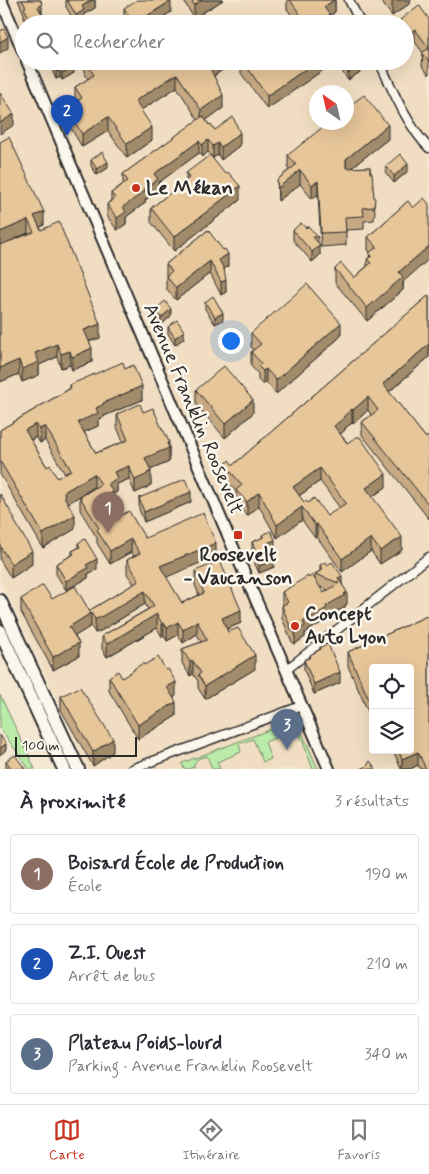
<!DOCTYPE html>
<html lang="fr">
<head>
<meta charset="utf-8">
<style>
	body { margin:0; font-family:Mynerve,sans-serif; background:#f2f2f3; color:#2b2b33 }
	.controls { position:absolute; right:15px; bottom:15px; display:grid; overflow:hidden; border-radius:5px; box-shadow:0 5px 20px #0002 }
	.controls button { width:45px; height:45px; display:grid; place-items:center; padding:0; border:0; border-bottom:1px solid #e1e1e2; background:#fff; color:#2b2b33; font:25px sans-serif }
	.compass { position:absolute; left:309px; top:85px; width:45px; height:45px; border-radius:50%; background:#fff; box-shadow:0 5px 20px #0002; rotate:326deg }
	.scale { position:absolute; left:15px; bottom:12px; width:122px; box-sizing:border-box; padding-left:5px; border:2px solid #2b2b2b; border-top:0; font-size:14px; line-height:18px; white-space:nowrap; color:#2b2b2b; -webkit-text-stroke:4px #fbf7ec; paint-order:stroke }
	.you { position:absolute; left:230px; top:340px; width:18px; height:18px; margin:-12px; border:4px solid #fff; border-radius:50%; background:#1a73e8; box-shadow:0 0 0 8px #1a73e833 }
	.badge { display:grid; place-items:center; width:32px; height:32px; border-radius:50%; background:#c8321e; color:#fff; font-size:16px; font-weight:700 }
	.pin { position:absolute; translate:-50% -41px; filter:drop-shadow(0 1px 2px #0008) }
	.pin::after { content:''; position:absolute; top:26px; width:18px; height:15px; background:inherit; clip-path:polygon(0 0,100% 0,50% 100%) }
	.list { margin:0; padding:0; list-style:none }
	h2 { display:flex; justify-content:space-between; align-items:center; height:65px; margin:0; padding:0 20px; font-size:21px }
	h2 small { font-size:16px; font-weight:400; color:#7c7c81 }
	.list li { display:grid; grid-template-columns:32px 1fr auto; gap:15px; align-items:center; box-sizing:border-box; height:80px; margin:0 10px 10px; padding:0 10px; border:1px solid #e1e1e2; border-radius:5px }
	.list b { display:block; font-size:19px; white-space:nowrap }
	.list p { margin:0; font-size:16px; white-space:nowrap; color:#7c7c81 }
	.list em { font-size:16px; font-style:normal; color:#7c7c81 }
	.icon { flex:none; width:28px; height:28px; fill:none; stroke:currentColor; stroke-width:2; stroke-linecap:round; stroke-linejoin:round }
	.map { position:relative; flex:none; width:429px; height:769px; overflow:hidden }
	.search { position:absolute; background:#fff; box-shadow:0 5px 20px #0002; left:15px; right:15px; top:15px; height:55px; display:flex; align-items:center; gap:12px; box-sizing:border-box; padding:0 18px; border-radius:28px; color:#7c7c81; font-size:19px }
	.sheet { height:335px; background:#fff }
	nav { display:flex; justify-content:space-around; align-items:center; box-sizing:border-box; height:70px; border-top:1px solid #e1e1e2; background:#fff; font-size:14px; color:#7c7c81 }
	nav a { display:grid; justify-items:center; gap:2px }
	nav .on { color:#c8321e }
	.map>svg:first-child { display:block }
	.built { fill:#f1dec2; fill-rule:evenodd }
	.green { fill:#bbeba9; stroke:#738b6a }
	.lines { fill:none; stroke-linecap:round; stroke-linejoin:round }
	.minor-casing { stroke:#2b2b2b; stroke-width:11 }
	.tertiary-casing { stroke:#2b2b2b; stroke-width:14 }
	.primary-casing { stroke:#2b2b2b; stroke-width:16 }
	.minor { stroke:#fbf7ec; stroke-width:8 }
	.tertiary { stroke:#fbf7ec; stroke-width:10 }
	.primary { stroke:#fbf7ec; stroke-width:12 }
	.wall { fill:#c7aa84; stroke:#2b2b2b; fill-rule:evenodd }
	.shaded-wall { fill:#a28b6b; stroke:#2b2b2b }
	.building { fill:#e7c699; stroke:#2b2b2b; fill-rule:evenodd }
	.poi-dot { fill:#c8321e; stroke:#fbf7ec; stroke-width:2 }
	.labels { text-anchor:middle; dominant-baseline:central; stroke-width:5; stroke-linejoin:round; paint-order:stroke }
	.poi-label { font-size:20px; font-weight:bold; fill:#2b2b2b; stroke:#fbf7ec; text-anchor:start }
	.street-label { font-size:20px; fill:#2b2b2b; stroke:#fbf7ec }
</style>
</head>
<body>
<div class="map">
<svg width="429" height="769" viewBox="0 0 429 769">
	<rect width="100%" height="100%" fill="#f5e8d3"/>
	<filter id="ink" filterUnits="userSpaceOnUse"><feTurbulence type="fractalNoise" baseFrequency=".02" numOctaves="2"/><feDisplacementMap in="SourceGraphic" scale="10" xChannelSelector="R" yChannelSelector="G"/><feConvolveMatrix kernelMatrix="1 2 1 2 8 2 1 2 1" color-interpolation-filters="sRGB"/></filter>
	<g filter="url(#ink)">
		<path class="built" d="M0 0H429V769H88L58 702 0 579ZM24 24H405V61H24ZM316 92H346V122H316ZM373 668H410V750H373Z"/>
		<path class="green" d="M0 695 35 769H29L0 728Z
			M290 722 299 726 318 769H313L298 729 265 742 271 759 263 762 253 739 239 744 241 752 217 762 220 769H212L207 756C200 758 194 759 194 767L188 769H184L182 763Z"/>
		<g class="lines">
			<g class="minor-casing">
				<path id="minor" d="M349 0 361 24
					M379 61C392 89 408 127 429 148
					M286 670 429 557
					M132 769 301 706"/>
			</g>
			<g class="tertiary-casing">
				<path id="tertiary" d="M1 0 24 53
					M27 61 230 540 329 769"/>
			</g>
			<g class="primary-casing">
				<path id="primary" d="M0 601 78 769
					M0 631 64 769"/>
			</g>
			<use href="#minor" class="minor"/>
			<use href="#tertiary" class="tertiary"/>
			<use href="#primary" class="primary"/>
		</g>
		<path class="wall" d="M18 0H41L42 14 48 24H27L24 18V14Z
			M66 0H95V8L84 14V19L76 24 66 7Z
			M183 0H223L194 18Z
			M287 0H335V12L331 15 296 21 287 9Z
			M383 0H412L409 2V4L392 16 383 4Z
			M124 8 171 12 152 24H128L124 19Z
			M429 19V75L422 66 423 53 415 42 410 46 405 41V24H400V20Z
			M81 61H235L214 76 223 108 206 120 209 125 215 130 240 145 221 160 218 155 213 158 208 152 202 157 199 153 158 183V191L145 200V203L126 217V224L117 230 107 216V204L111 200V193L123 184V174L198 120 177 87 141 110 152 140 127 158 108 131 82 147 69 125V112L72 110V104L76 102 75 100V87L88 79 85 74V67Z
			M241 61H336L267 109 241 73Z
			M56 63 74 73 62 80 60 77 56 79 53 73V67L56 65Z
			M343 65 360 72 348 80 343 73Z
			M388 139 351 168 370 167 375 212 374 220 364 221V229L346 230V245L321 247 318 194 312 199 300 184 278 201 277 180 289 170 288 168V155Z
			M0 142 44 225 40 227 100 338 89 342 92 362 72 370 70 365 61 368 57 357 39 365V375L22 382 19 374 0 382ZM28 233V234L8 242Z
			M91 160 108 168 97 175 91 166Z
			M386 166 408 171 394 183 386 173Z
			M186 173 240 200 174 251 151 222V208L186 181Z
			M408 201 403 290 367 321 335 283V269L354 278 367 266V259L369 258 370 252 368 250V237Z
			M306 228 318 237V242L320 255 312 262 293 240V230Z
			M208 230 228 266 224 269 226 292 221 295 210 273 176 300 166 288V264Z
			M429 295V357L389 392 426 438 429 435V519L362 435V422L371 415 368 410 353 424 352 423 345 428V430L340 434 386 487 372 497 402 550 380 564 371 551 342 572 317 537 315 538 302 520 277 538 259 506 247 516 236 504V492L225 478V465H233ZM320 481 340 508 327 516 308 503 304 502 299 496Z
			M205 302 223 320 215 324 205 309Z
			M155 310 171 316 161 325 155 317Z
			M168 327 184 338 175 345 168 334Z
			M251 333 341 336 276 394 266 382 263 385 258 380V374L251 366V352L254 350 251 347Z
			M125 369 142 400 104 416V417L98 420V426L84 432 96 453 123 442 117 427V414L143 412 169 447V462L150 470 151 485 148 486V487L135 493 129 479 117 484V492L113 494V505L103 511 110 522 145 538 216 556 166 577 182 603 199 595 195 585V571L241 623 227 629 228 632 255 669 205 699 198 688V681L193 674 190 676 182 663V649L201 642 197 634 183 643 178 635 167 641 164 636 162 637 157 628 107 657 102 649V636L148 609 145 604 99 632 95 633 91 626 75 636 79 656 53 670 21 612V599H52L90 610 134 584 127 574V560L134 556 131 552 110 564 97 543V538L80 510V497L95 488 94 487 68 503 75 529 43 548 0 474V430L69 389V385ZM36 437 40 443 45 440 65 474 57 478 47 467 31 440Z
			M196 390 253 413 225 438 196 404Z
			M0 494 15 523 32 564 11 578 0 560Z
			M139 498 191 502 144 522 139 509Z
			M262 535 275 547 269 549 274 567 259 573 255 564V558L252 550V542L262 538Z
			M78 543 97 569 88 574V578L66 590 56 574V564L72 555V551L78 548Z
			M320 565 342 583 347 604 345 605V607L327 617V619L305 633V637L295 644 292 642 282 618V606L283 605 282 603V592L309 578 315 580V574L320 571ZM320 587 328 590 324 593Z
			M429 615V769H420L418 765 410 769H401L393 750H410L373 668V723L348 666V652Z
			M320 647 340 683 314 694 304 670V660L310 657V655L320 649Z
			M134 669 176 696 174 697 176 716 138 739 109 691V677L122 678 134 671Z
			M61 696 113 752 93 766 61 710Z
			M6 761 25 769H7L6 768Z"/>
		<path class="shaded-wall" d="M92 0H95V8L84 14V19L76 24V15L82 6Z
			M202 0H223L194 18V5Z
			M334 0H335V12L324 20V7Z
			M395 0H412L409 2V4L392 16V2Z
			M171 1V12L152 24H135Z
			M42 4V14L38 7Z
			M415 29V42L410 46V33Z
			M8 37V48L0 53V42Z
			M216 61H235L209 79V66Z
			M317 61H336L267 109V96Z
			M360 65V72L348 80V73Z
			M74 66V73L62 80V73Z
			M60 70V77L56 79V72Z
			M177 74V87L135 114V101Z
			M223 95V108L201 124V110Z
			M14 114V125L0 134V123Z
			M108 117V131L82 147V134Z
			M388 125V139L346 172V159Z
			M152 127V140L127 158V144Z
			M240 133V145L221 160V147Z
			M208 140V152L202 157V145Z
			M199 141V153L158 183V191L145 200V203L126 217V224L117 230V218L123 207 144 189 154 174Z
			M218 143V155L213 158V146Z
			M108 162V168L97 175V169Z
			M408 164V171L394 183V176Z
			M300 170V184L278 201V188Z
			M318 181V194L312 199V185Z
			M240 186V200L174 251V237Z
			M44 212V225L34 230V216Z
			M28 220V233L0 246V232Z
			M320 245V255L312 262V252Z
			M429 246V259L403 282V290L367 321V308L399 272Z
			M228 254V266L219 272V260Z
			M210 261V273L176 300V288Z
			M226 280V292L221 295V282Z
			M171 309V316L161 325V318Z
			M223 313V320L215 324V317Z
			M341 323V336L276 394V380Z
			M100 324V338L84 343V330Z
			M184 331V338L175 345V338Z
			M57 344V357L39 365V375L22 382V369L35 353Z
			M429 344V357L383 397V384Z
			M92 348V362L72 370V357Z
			M70 351V365L61 368V354Z
			M19 360V374L0 382V368Z
			M266 369V382L263 385V371Z
			M142 386V400L104 416V417L98 420V426L78 435V422L96 408 103 403Z
			M368 397V410L353 424V410Z
			M253 400V413L225 438V424Z
			M352 409V423L345 428V430L334 440V426L344 416Z
			M36 424V437L25 443V430Z
			M45 426V440L40 443V429Z
			M169 442V462L145 472V458Z
			M129 466V479L117 484V492L113 494V505L97 515V501L108 484 114 472Z
			M320 468V481L293 500V487Z
			M151 471V485L148 486V487L135 493V480Z
			M94 474V487L64 506V492Z
			M386 474V487L366 501V488Z
			M191 492V502L144 522V512Z
			M259 492V506L247 516V502Z
			M302 507V520L277 538V525Z
			M75 515V529L43 548V534Z
			M317 524V537L315 538V525Z
			M402 537V550L380 564V551Z
			M371 538V551L342 572V559Z
			M131 539V552L110 564V551Z
			M275 540V547L267 550V543Z
			M216 543V556L160 580V566Z
			M32 551V564L11 578V564Z
			M97 559V569L88 574V578L66 590V581L86 565Z
			M274 560V567L259 573V566Z
			M342 576V588L338 578Z
			M145 591V604L99 632 95 633V619Z
			M347 592V604L345 605V607L327 617V619L305 633V637L295 644V632L303 622Z
			M241 610V623L222 631V618Z
			M91 613V626L69 640V627Z
			M157 614V628L107 657V644Z
			M197 621V634L183 643V630Z
			M178 622V635L167 641V628Z
			M164 623V636L162 637V624Z
			M79 643V656L53 670V657Z
			M255 655V669L205 699V686Z
			M193 661V674L190 676V662Z
			M340 672V683L314 694V684Z
			M176 682V696L167 701V687Z
			M176 702V716L138 739V725Z
			M113 739V752L93 766V752Z
			M6 744V750L0 755V748Z
			M418 752V765L410 769H402V759Z"/>
		<path class="building" d="M22 0H40L42 4 38 7 48 24H33L24 8 26 7Z
			M67 0H92L82 6 84 10 76 15Z
			M137 0H170L171 1 134 24 124 8Z
			M191 0H202L194 5Z
			M290 0H334L324 7 336 24H292L302 17Z
			M419 5 429 19V48L415 29 410 33 405 27V24H402L400 20Z
			M256 19 259 24H248Z
			M4 29 8 37 0 42V31Z
			M429 48V62L422 53Z
			M58 61H71L74 66 62 73 60 70 56 72 53 67 57 64 56 63Z
			M85 61H216L209 66 223 95 201 110 177 74 135 101 152 127 127 144 108 117 82 134 69 112 75 108 72 104 82 98 75 87 94 75Z
			M243 61H317L267 96Z
			M349 61H357L360 65 348 73 343 65Z
			M0 93 14 114 0 123Z
			M364 95 388 125 346 159V168L370 167V173H372L374 197 375 199 374 207 363 208 364 216 345 217 346 232 321 233 318 181 312 185 300 170 278 188 277 180 296 165 288 155 329 122H346V108Z
			M203 116 209 125 211 124 215 130 233 117 240 133 221 147 218 143 213 146 208 140 202 145 199 141 154 174 158 179 144 189 145 191 123 207 126 212 117 218 107 204 115 198 111 193 128 181 123 174Z
			M9 137 44 212 34 216 41 230 59 222 100 324 84 330 92 348 72 357 70 351 61 354 57 344 35 353 39 362 22 369 19 360 0 368V245L34 232 28 220 0 232V142Z
			M102 152 108 162 97 169 91 160Z
			M400 154 408 164 394 176 386 166Z
			M210 155 225 174 228 172 240 186 174 237 151 208 189 178 186 173Z
			M424 198 429 204V246L399 272 403 277 367 308 335 269 341 263 354 278 371 263 367 259 372 256 369 253 377 247 368 237 408 201 413 208Z
			M301 223 306 228 308 226 318 237H313L320 245 312 252 293 230Z
			M208 230 223 250 225 249 228 254 219 260 224 269 226 280 221 282 210 261 176 288 166 276 172 271 166 264Z
			M307 284 341 323 276 380 266 369 263 371 258 366 261 363 251 352 261 344 251 333Z
			M429 295V344L383 384 426 438 429 435V505L362 422 378 410 368 397 353 410 352 409 344 416 345 417 334 426 347 443 356 437H360L386 474 366 488 402 537 380 551 371 538 342 559 317 524 315 525 302 507 277 525 259 492 247 502 236 490 242 485 225 465 229 460 233 465ZM320 468 346 503 327 516 314 498 308 503 306 501 304 502 293 487Z
			M213 296 223 313 215 317 205 302Z
			M165 301 171 309 161 318 155 310Z
			M177 320 184 331 175 338 168 327Z
			M123 362 125 369 133 365 142 386 103 403 104 404 96 408 98 413 78 422 96 453 128 440 117 414 140 404 143 412 153 408 163 431H164L169 442 167 443 169 448 145 458 151 471 147 473 148 474 135 480 129 466 114 472 117 478 108 484 113 492 97 501 110 522 129 511 145 538 203 513 216 543 160 566 182 603 204 593 195 571 220 561 241 610 222 618 228 632 238 628 255 655 205 686 198 675 201 673 193 661 190 662 182 649 207 640 197 621 183 630 178 622 167 628 164 623 162 624 157 614 107 644 102 636 154 606 145 591 99 618 95 619 91 613 69 627 79 643 53 657 21 599 43 585 52 599 75 586 90 612V610L139 581 127 560 140 553 131 539 110 551 97 530 99 528 80 497 101 484 94 474 64 492 65 498 75 515 43 534 0 461V430L71 388 69 385ZM36 424 40 429 45 426 71 470 57 478 50 465 47 467 25 430Z
			M224 366 253 400 225 424 196 390Z
			M185 479 191 492 144 512 139 498Z
			M0 494 15 519 14 520 32 551 11 564 0 546Z
			M271 531 275 540 267 543 274 560 259 566 255 557 258 556 252 542 264 537 262 535Z
			M85 539 97 559 86 565 88 568 66 581 56 564 74 554 72 551 80 547 78 543Z
			M326 562 327 565 332 562 342 576 338 578 347 592 344 594 345 595 326 606 327 608 303 622 305 626 295 632 292 631 282 606 288 602 282 592 308 576 309 578 312 575 324 593 339 583 315 574 322 570 320 565Z
			M429 615V769H426L418 752 402 759 398 750H410V668H373V709L348 652Z
			M328 644 340 672 314 684 304 660 311 657 310 655 321 649 320 647Z
			M158 657 166 670 168 669 176 682 167 687 176 702 138 725 109 677 118 671 122 678 134 670V669L143 663 144 665Z
			M80 687 113 739 93 752 61 696Z
			M0 735 6 744 0 748Z
			M15 755 25 769H12L6 761Z
			M370 761 376 769H361L367 766Z"/>
	</g>
	<g class="poi-dot">
		<circle cx="136" cy="188" r="5"/>
		<rect x="233" y="530" width="10" height="10" rx="2.5"/>
		<circle cx="295" cy="626" r="5"/>
	</g>
	<g class="labels">
		<g class="poi-label">
			<text x="146" y="188">Le Mékan</text>
			<text x="238" y="555" text-anchor="middle">Roosevelt<tspan x="238" dy="23">- Vaucanson</tspan></text>
			<text x="305" y="614">Concept<tspan x="305" dy="23">Auto Lyon</tspan></text>
		</g>
		<g class="street-label">
			<text transform="translate(193 409) rotate(67)">Avenue Franklin Roosevelt</text>
		</g>
	</g>
</svg>
<div class="controls">
<button><svg class="icon" aria-label="locate" viewBox="0 0 24 24"><circle cx="12" cy="12" r="6"/><path d="M12 2v4M12 18v4M2 12h4M18 12h4"/></svg></button>
<button><svg class="icon" aria-label="layers" viewBox="0 0 24 24"><path d="M12 4l9 5-9 5-9-5zM3 14l9 5 9-5"/></svg></button>
</div>
<svg class="compass" viewBox="-18 -18 36 36"><path d="M0-13l5 13h-10z" fill="#e53935"/><path d="M0 13l5-13h-10z" fill="#7c7c81"/></svg>
<div class="scale">100 m</div>
<div class="you"></div>
<div class="pin badge" style="left:108px;top:533px;background:#8d6e63">1</div>
<div class="pin badge" style="left:67px;top:136px;background:#1a4fb4">2</div>
<div class="pin badge" style="left:287px;top:750px;background:#5c6f8a">3</div>
<div class="search"><svg class="icon" aria-label="search" viewBox="0 0 24 24"><circle cx="10" cy="10" r="6"/><path d="M15 15l6 6"/></svg>Rechercher</div>
</div>
<section class="sheet">
<h2>À proximité<small>3 résultats</small></h2>
<ul class="list">
<li><span class="badge" style="background:#8d6e63">1</span><div><b>Boisard École de Production</b><p>École</p></div><em>190 m</em></li>
<li><span class="badge" style="background:#1a4fb4">2</span><div><b>Z.I. Ouest</b><p>Arrêt de bus</p></div><em>210 m</em></li>
<li><span class="badge" style="background:#5c6f8a">3</span><div><b>Plateau Poids-lourd</b><p>Parking · Avenue Franklin Roosevelt</p></div><em>340 m</em></li>
</ul>
</section>
<nav>
<a class="on"><svg class="icon" aria-label="map" viewBox="0 0 24 24"><path d="M3 6l6-2 6 2 6-2v14l-6 2-6-2-6 2zM9 4v14M15 6v14"/></svg>Carte</a>
<a><svg class="icon" aria-label="directions" viewBox="0 0 24 24"><path d="M12 3l9 9-9 9-9-9zM9 14v-3h6M13 9l2 2-2 2"/></svg>Itinéraire</a>
<a><svg class="icon" aria-label="saved" viewBox="0 0 24 24"><path d="M7 4h10v16l-5-4-5 4z"/></svg>Favoris</a>
</nav>
</body>
</html>
